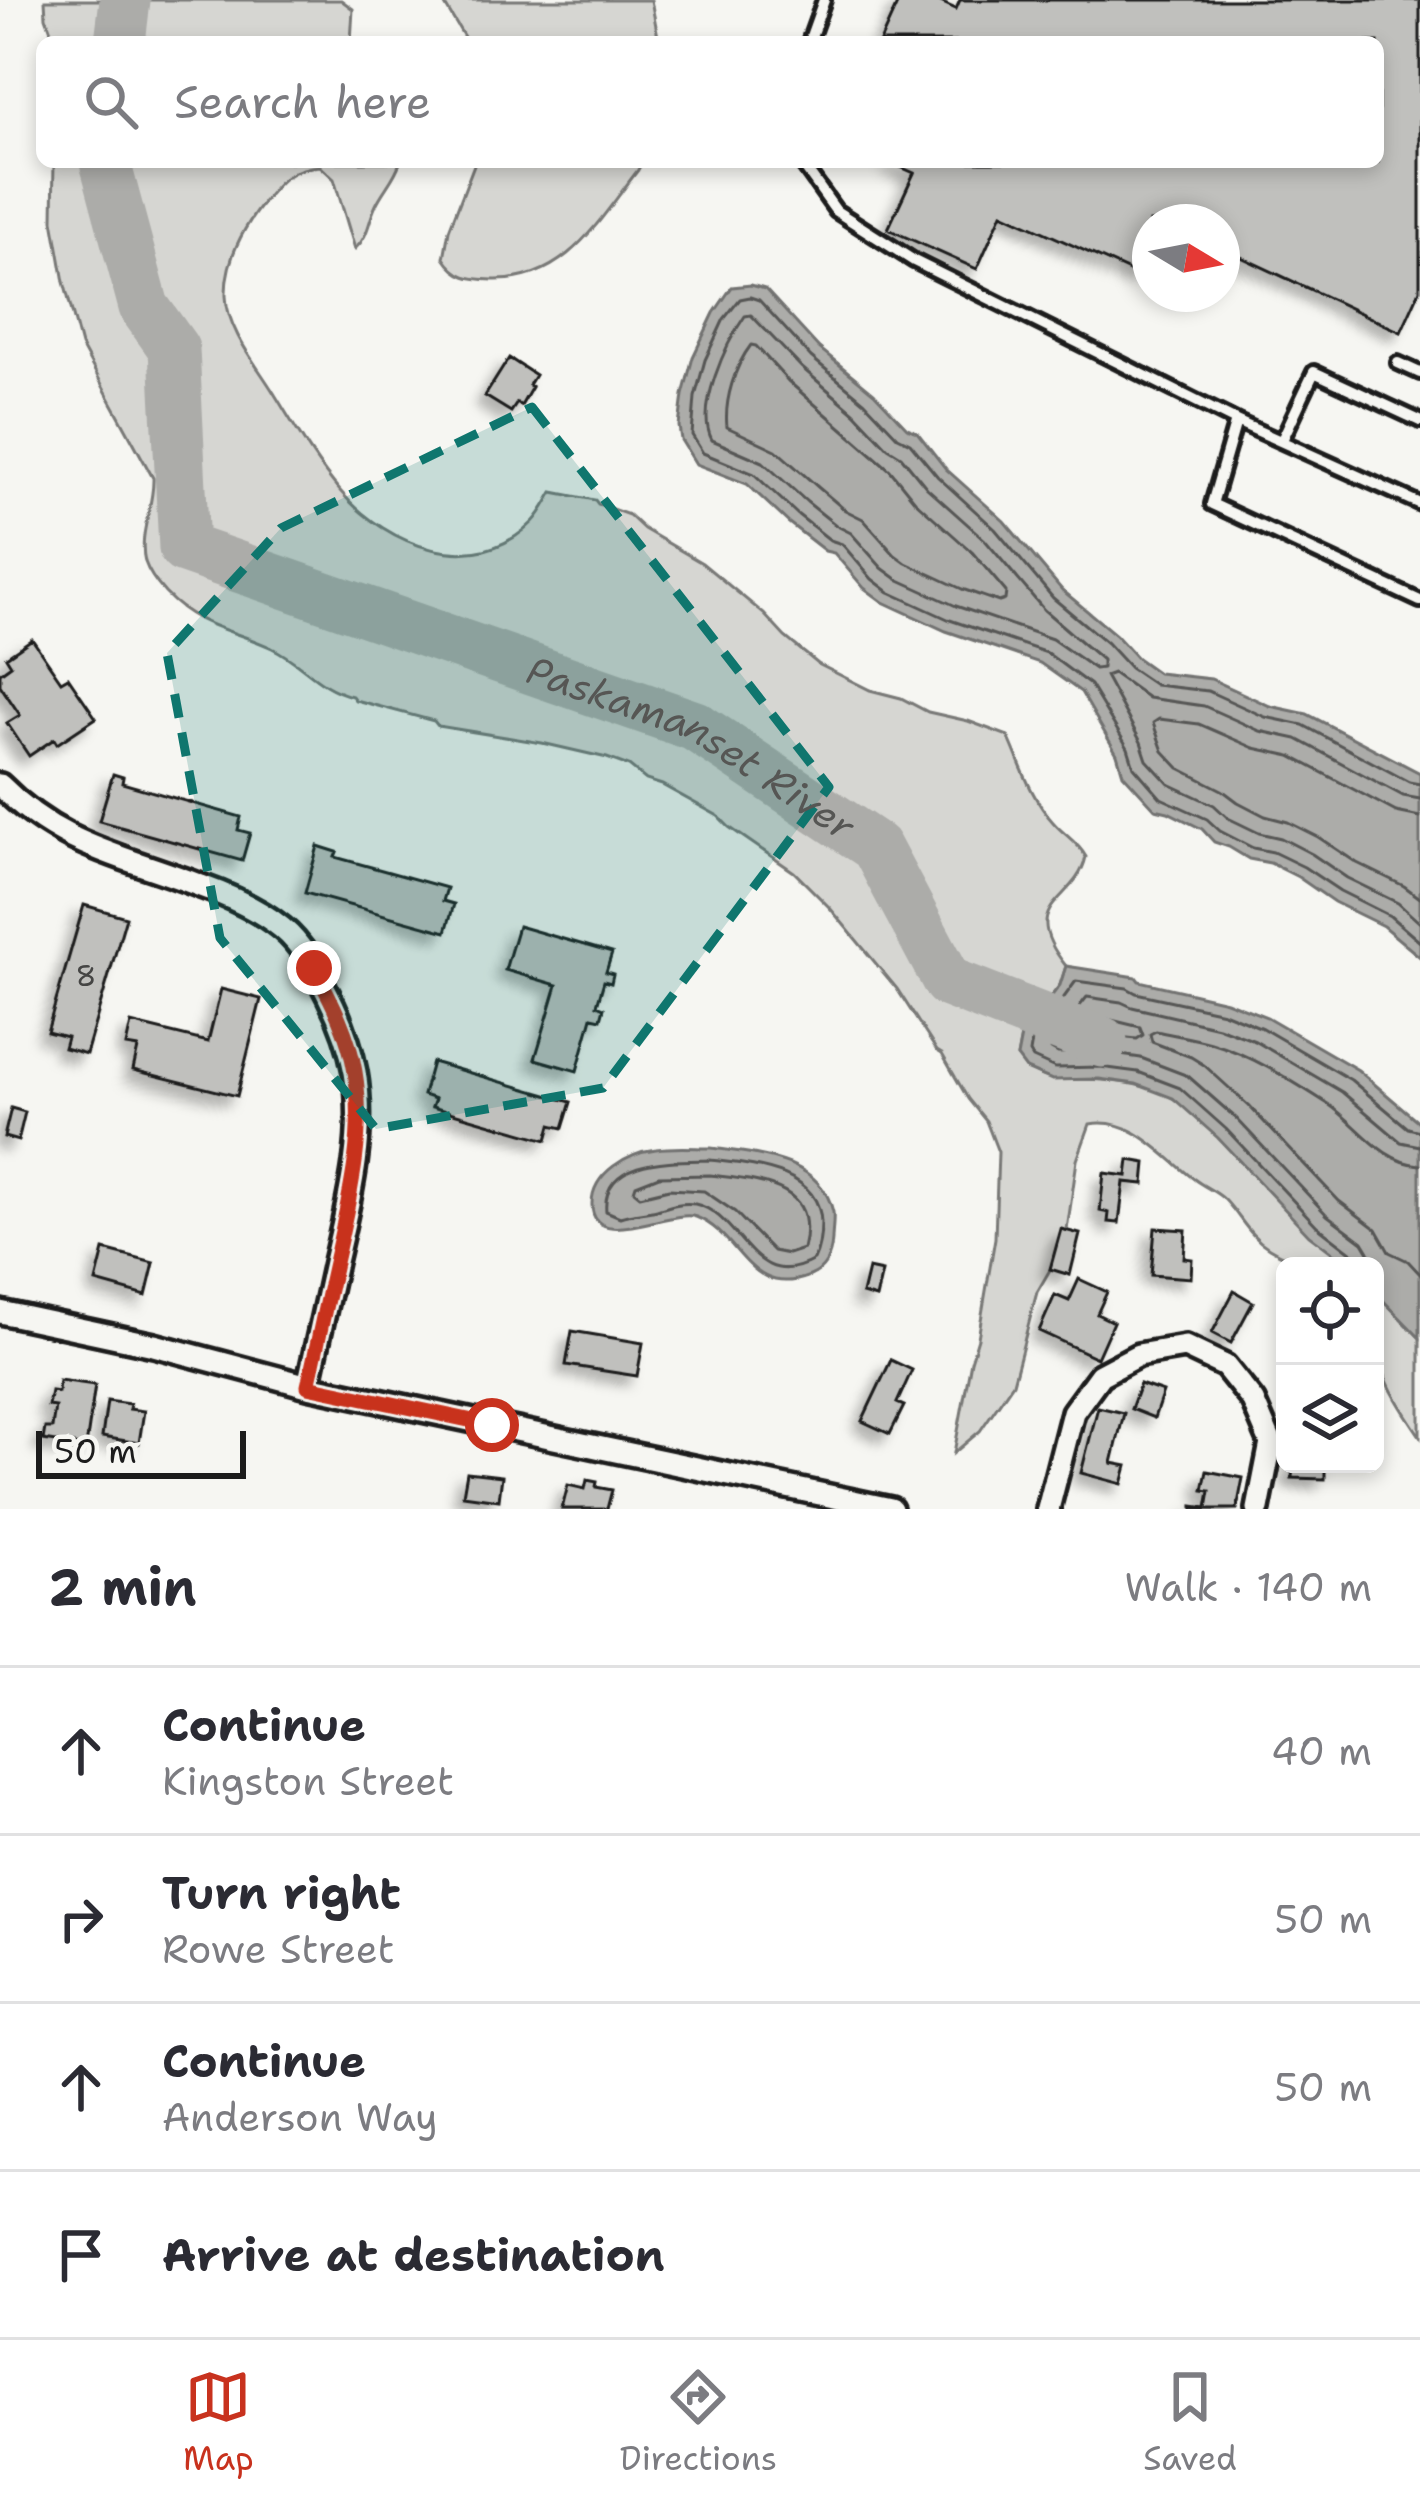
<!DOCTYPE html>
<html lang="en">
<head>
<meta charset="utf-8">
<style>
	body { margin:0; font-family:"Shantell Sans",sans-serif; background:#f2f2f3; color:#2b2b33 }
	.controls { position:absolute; right:36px; bottom:36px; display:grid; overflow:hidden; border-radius:18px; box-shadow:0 6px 18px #0003 }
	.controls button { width:108px; height:108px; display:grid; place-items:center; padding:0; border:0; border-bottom:3px solid #e1e1e2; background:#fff; color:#2b2b33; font:60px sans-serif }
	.compass { position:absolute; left:1132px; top:204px; width:108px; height:108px; border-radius:50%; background:#fff; box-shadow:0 6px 18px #0003; rotate:100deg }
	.scale { position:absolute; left:36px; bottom:30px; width:210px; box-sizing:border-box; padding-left:12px; border:6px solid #1c1c1c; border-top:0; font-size:33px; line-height:42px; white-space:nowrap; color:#1c1c1c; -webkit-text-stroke:9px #f6f6f2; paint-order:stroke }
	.stop { position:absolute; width:36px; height:36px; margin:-27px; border:9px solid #c8321e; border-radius:50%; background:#fff }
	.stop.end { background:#c8321e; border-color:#fff; box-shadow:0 3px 12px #0008 }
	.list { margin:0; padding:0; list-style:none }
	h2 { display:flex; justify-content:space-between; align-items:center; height:156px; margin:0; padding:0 48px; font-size:51px }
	h2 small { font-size:39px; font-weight:400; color:#7c7c81 }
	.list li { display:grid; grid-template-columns:78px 1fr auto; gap:36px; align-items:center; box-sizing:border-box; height:168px; padding:0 48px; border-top:3px solid #e1e1e2 }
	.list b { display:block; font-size:45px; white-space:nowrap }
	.list p { margin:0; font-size:39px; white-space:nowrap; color:#7c7c81 }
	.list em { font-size:39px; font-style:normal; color:#7c7c81 }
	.icon { flex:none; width:66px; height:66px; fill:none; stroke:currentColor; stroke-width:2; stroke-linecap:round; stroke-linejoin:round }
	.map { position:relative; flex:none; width:1420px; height:1509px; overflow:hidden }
	.search { position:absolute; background:#fff; box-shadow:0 6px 18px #0003; left:36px; right:36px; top:36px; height:132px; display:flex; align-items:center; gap:30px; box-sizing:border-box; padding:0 42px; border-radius:18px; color:#7c7c81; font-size:45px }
	.sheet { height:828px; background:#fff }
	nav { display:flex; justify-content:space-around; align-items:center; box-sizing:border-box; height:168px; border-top:3px solid #e1e1e2; background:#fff; font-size:33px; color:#7c7c81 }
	nav a { display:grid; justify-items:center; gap:6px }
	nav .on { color:#c8321e }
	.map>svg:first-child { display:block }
	.green { fill:#d6d6d2; stroke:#797977; stroke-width:3 }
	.water { fill:#acaca9; stroke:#727271; stroke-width:3 }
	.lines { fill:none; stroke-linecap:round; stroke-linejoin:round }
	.shore { stroke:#565654; stroke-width:3 }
	.river { stroke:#acaca9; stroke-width:51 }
	.building { fill:#c0c0bd; stroke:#1c1c1c; stroke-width:3; filter:url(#shadow) }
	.service-casing { stroke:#1c1c1c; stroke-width:20 }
	.minor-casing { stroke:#1c1c1c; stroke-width:30 }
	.service { stroke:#f6f6f2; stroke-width:10 }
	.minor { stroke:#f6f6f2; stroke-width:21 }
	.route { stroke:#c8321e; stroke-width:15 }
	.marked { fill:#0f766e; fill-opacity:0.2; stroke:#0f766e; stroke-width:9; stroke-dasharray:24 15; stroke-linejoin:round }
	.labels { text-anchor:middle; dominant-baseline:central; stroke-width:10; stroke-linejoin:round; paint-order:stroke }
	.number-label { font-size:30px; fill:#454544 }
	.water-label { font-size:39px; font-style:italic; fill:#565654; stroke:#f6f6f2 }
</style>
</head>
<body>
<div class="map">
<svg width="1420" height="1509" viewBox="0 0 1420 1509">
	<defs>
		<filter id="shadow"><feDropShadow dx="-9" dy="9" stdDeviation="6" flood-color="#0004"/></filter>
	</defs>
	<rect width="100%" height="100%" fill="#f6f6f2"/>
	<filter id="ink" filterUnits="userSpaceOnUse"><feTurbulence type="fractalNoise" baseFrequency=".00833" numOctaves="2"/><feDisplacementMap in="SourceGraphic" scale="24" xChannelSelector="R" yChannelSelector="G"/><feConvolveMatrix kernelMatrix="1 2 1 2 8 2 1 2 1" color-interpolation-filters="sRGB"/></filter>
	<g filter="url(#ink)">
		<path class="green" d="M45 0H341L353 9 351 42H55L46 17Z
			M442 0H651L659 42H467Z
			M54 162H400C395 178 383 190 376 205 368 222 369 236 355 249L334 179 320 166C290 168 279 181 262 204 242 230 225 262 226 296 227 330 257 365 274 393 295 427 315 462 341 492 388 546 475 581 533 522 541 514 547 502 553 492L595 500 598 504 629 515 644 529 702 563 764 614 785 637 818 664 870 690 901 698 928 712 968 721 1008 736C1021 765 1031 798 1053 822 1064 835 1078 842 1086 857 1076 904 1015 902 1066 966L1060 985 1021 1036 1017 1057C1038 1087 1071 1077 1102 1080 1126 1082 1154 1086 1174 1099 1199 1115 1222 1142 1242 1163 1278 1201 1308 1234 1350 1266 1318 1266 1298 1266 1269 1248 1249 1236 1241 1217 1225 1200 1216 1191 1204 1187 1194 1179 1163 1156 1133 1116 1090 1124L1077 1160 1065 1244 1037 1292 1013 1383 980 1431 954 1453 971 1361 978 1338 995 1238 998 1152 986 1121 968 1099 942 1054 937 1051 897 989 830 908 794 872 729 827 718 816 662 785 646 780 629 766 607 758 542 743 438 726 434 721 355 700 352 696C318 688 303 663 272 648 232 629 198 628 165 593 157 584 149 574 145 562 138 533 154 507 153 478L81 346 64 282 53 220Z
			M475 162H642L638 170C598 221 566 282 493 280 470 279 457 278 444 258L449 230Z
			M1375 1292 1420 1338V1436C1380 1377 1375 1363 1375 1292Z"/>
		<path class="water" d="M751 285 765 289 819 348 874 393 907 428 917 432 946 469 1004 521 1062 590 1116 635 1137 658 1158 673 1211 679 1270 706 1307 714 1420 773V957L1383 926 1334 902 1298 877 1270 863 1249 859 1229 847 1214 842 1202 829 1168 812 1155 809 1123 774 1117 754 1081 692 1040 663 946 631 883 602 864 588 834 553 825 551 789 523 747 484 696 464 681 440 679 426 683 395 693 357 714 313 732 287Z
			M1066 966 1136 977 1139 981 1226 1001 1267 1017 1358 1070 1420 1123V1338L1375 1292V1266H1350L1309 1235 1218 1138 1173 1098 1136 1084 1099 1079 1052 1080 1026 1069 1017 1057 1021 1036 1060 985Z
			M711 1148C756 1154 821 1158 833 1212 834 1221 832 1232 832 1240 831 1256 825 1270 810 1276 748 1300 741 1234 696 1217 671 1208 593 1253 592 1205 591 1173 629 1152 656 1149 674 1146 694 1148 711 1148Z"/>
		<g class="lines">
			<path class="shore" d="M751 315 801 367 855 413 888 448 901 456 927 488 984 539 1044 610 1102 660V668L1095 669 1052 639 956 606 897 579 882 568 851 533 837 526 807 502 763 462 712 440C695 409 726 343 745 316Z
				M751 345 756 346 788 381 890 470 915 501 972 552 1006 592 1005 600 999 602 962 589 906 563 895 555 863 519 845 510 819 488 776 450 727 427C724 400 735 366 751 345Z
				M1420 784 1409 782 1303 725 1265 717 1208 691 1155 685 1130 668 1107 643 1053 598 995 529 938 477 910 443 898 437 865 402 811 357 759 300 750 297 740 299 724 319 705 360 695 397 692 435 703 453 754 474 797 514 830 540 842 544 872 579 889 592 950 620 1047 653 1090 685 1128 748 1134 767 1161 798 1207 819 1220 831 1253 848 1273 852 1304 867 1340 891 1390 916 1420 942
				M1420 799 1403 796 1297 739 1260 731 1204 706 1148 698 1113 673 1105 676 1141 742 1147 760 1169 784 1214 805 1228 818 1259 833 1281 838 1312 854 1347 878 1398 903 1420 923
				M1420 817 1396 812 1291 756 1254 748 1199 724 1159 719 1153 723 1163 751 1179 768 1222 790 1238 802 1265 816 1288 822 1318 837 1357 863 1404 886 1420 898
				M1095 1016 1140 1027 1143 1035 1137 1039 1089 1034 1086 1026Z
				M710 1160C750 1165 819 1168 821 1222 821 1236 820 1248 814 1260 752 1295 742 1214 695 1204 681 1202 669 1206 657 1210 645 1213 632 1213 620 1217L606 1211C601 1157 675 1161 710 1160Z
				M1420 1165C1381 1163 1358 1124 1328 1104 1292 1081 1252 1055 1211 1043 1193 1038 1174 1035 1156 1031L1150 1034 1152 1042 1191 1057 1204 1065 1249 1106 1339 1201 1376 1229 1389 1252 1408 1261 1420 1274
				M710 1175C758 1181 820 1183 803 1249L788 1254 773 1251 735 1212 704 1191 669 1189 640 1196 634 1191 636 1185 659 1176Z
				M1356 1266 1352 1253 1317 1226 1226 1129 1180 1088 1138 1072 1100 1067 1055 1068 1033 1058 1030 1053 1032 1041 1076 981 1127 988 1136 993 1223 1012 1262 1028 1351 1080 1408 1128 1420 1131
				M1372 1266 1369 1252 1363 1242 1327 1215 1237 1119 1188 1076 1141 1058 1100 1052 1058 1053 1051 1049 1050 1043 1087 997 1121 1002 1132 1007 1218 1027 1255 1041 1342 1092 1401 1142 1420 1146"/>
			<g class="river">
				<path d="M120 42 125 0"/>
				<path id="s1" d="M105 162 144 307 174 349 184 548 695 726 876 847 948 982 1102 1042"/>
			</g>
		</g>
		<path class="building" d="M899 0H936L956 9 960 0H1420V290L1401 332 1222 248V222H1150V249L1138 275 1002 213 977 269 888 229 914 173 889 162H1378V42H880Z
			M509 358 535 375 529 385 532 387 521 406 517 403 511 412 485 396Z
			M32 639 61 681 68 677 96 718 57 744 54 739 29 756 7 723 20 715 0 685V673L11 665 6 657Z
			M113 774 123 777 122 783 241 817 238 830 250 833 242 861 99 821Z
			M318 846 337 852 335 857 447 888 443 901 454 904 446 932 305 893Z
			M84 905 126 917 86 1054 64 1048 67 1037 47 1032Z
			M518 926 612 953 606 972 613 974 611 983 604 981 597 1005 604 1008 601 1019 592 1017 577 1071 535 1059 557 985 505 970Z
			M221 989 261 999 237 1096 133 1070 138 1048 126 1046 131 1023 208 1042Z
			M432 1062 571 1102 563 1128 551 1125 547 1140 432 1107 435 1099 423 1095Z
			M11 1108 25 1112 18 1141 4 1137Z
			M1129 1160 1146 1163 1144 1184 1124 1182 1119 1223 1108 1222 1109 1213 1100 1211 1104 1173 1127 1176Z
			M1155 1228 1186 1230 1184 1258 1192 1259 1191 1278 1151 1275Z
			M1061 1229 1080 1234 1070 1275 1050 1269Z
			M104 1250 154 1263 146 1296 96 1282Z
			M868 1269 882 1272 876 1298 862 1294Z
			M1079 1279 1107 1292 1097 1314 1113 1322 1097 1358 1039 1331 1055 1295 1069 1301Z
			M1234 1291 1253 1302 1231 1343 1212 1333Z
			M572 1331 643 1343 637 1376 566 1365Z
			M891 1360 912 1370 897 1403 904 1406 890 1434 862 1421Z
			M59 1380 95 1385 86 1447 43 1440 45 1428H52L55 1407 48 1406 51 1391 58 1392Z
			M1140 1384 1163 1392 1154 1418 1131 1409Z
			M107 1401 130 1404 129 1409 144 1411 139 1443 102 1437Z
			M1098 1407 1124 1413 1112 1463 1127 1466 1122 1484 1081 1473Z
			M1293 1464H1336L1325 1465V1479L1292 1478Z
			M1207 1471 1243 1478 1237 1509H1193V1506L1207 1508 1210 1491 1203 1490Z
			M467 1472 502 1476 499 1500 463 1495Z
			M587 1480 597 1482 596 1487 612 1490 607 1509H562L568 1485 585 1489Z"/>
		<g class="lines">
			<g class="service-casing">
				<path id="service" d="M809 42 824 0
					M801 162 836 211 914 261 1236 421 1212 504 1420 601
					M1398 363 1420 373
					M1236 421 1420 504
					M1282 440 1314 372 1420 421"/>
			</g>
			<g class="minor-casing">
				<path id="minor" d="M0 785C62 848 123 855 201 886 229 896 259 909 282 928 303 945 316 971 328 995 340 1019 350 1045 355 1072 366 1135 349 1201 335 1262 326 1303 317 1345 308 1386
					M0 1312 154 1345 308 1386 891 1509
					M1048 1509 1073 1412 1100 1375 1138 1355 1185 1347 1225 1366 1253 1401 1271 1443 1258 1509"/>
			</g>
			<use href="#service" class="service"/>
			<use href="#minor" class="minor"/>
		</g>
	</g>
	<g class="lines" filter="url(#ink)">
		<path class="route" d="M314 968C332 1001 349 1035 355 1072 366 1137 348 1204 334 1267 325 1307 317 1347 308 1386L492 1425"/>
	</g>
	<path class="marked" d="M532 407 829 787 603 1088 376 1129 220 938 167 653 281 528Z"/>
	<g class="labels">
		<g class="number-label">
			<text x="86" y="975">8</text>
		</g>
		<g class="water-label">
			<text stroke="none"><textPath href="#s1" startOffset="948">Paskamanset River</textPath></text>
		</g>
	</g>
</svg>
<div class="controls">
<button><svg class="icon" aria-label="locate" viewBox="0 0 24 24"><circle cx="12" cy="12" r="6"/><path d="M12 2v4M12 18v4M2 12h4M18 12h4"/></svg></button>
<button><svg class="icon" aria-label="layers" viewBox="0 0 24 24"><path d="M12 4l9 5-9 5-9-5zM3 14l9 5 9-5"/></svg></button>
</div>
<svg class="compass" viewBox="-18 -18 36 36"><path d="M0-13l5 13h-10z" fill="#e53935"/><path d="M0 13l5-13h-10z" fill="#7c7c81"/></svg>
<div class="scale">50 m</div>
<div class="stop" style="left:492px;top:1425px"></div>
<div class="stop end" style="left:314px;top:968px"></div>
<div class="search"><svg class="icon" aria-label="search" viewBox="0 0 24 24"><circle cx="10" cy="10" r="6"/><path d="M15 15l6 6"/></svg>Search here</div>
</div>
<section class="sheet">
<h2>2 min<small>Walk · 140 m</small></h2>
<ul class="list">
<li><svg class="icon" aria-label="ahead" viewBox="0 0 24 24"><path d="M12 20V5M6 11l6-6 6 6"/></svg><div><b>Continue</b><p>Kingston Street</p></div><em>40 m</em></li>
<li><svg class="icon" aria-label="right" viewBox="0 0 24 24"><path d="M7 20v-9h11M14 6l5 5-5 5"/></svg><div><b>Turn right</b><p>Rowe Street</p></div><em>50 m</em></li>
<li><svg class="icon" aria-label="ahead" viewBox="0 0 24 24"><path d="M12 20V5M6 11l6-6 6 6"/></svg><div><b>Continue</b><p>Anderson Way</p></div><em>50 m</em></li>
<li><svg class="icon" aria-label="arrive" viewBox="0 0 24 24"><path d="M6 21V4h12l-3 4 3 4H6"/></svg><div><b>Arrive at destination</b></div></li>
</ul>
</section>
<nav>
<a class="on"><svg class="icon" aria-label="map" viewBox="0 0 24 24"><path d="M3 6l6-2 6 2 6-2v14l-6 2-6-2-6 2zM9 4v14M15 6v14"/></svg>Map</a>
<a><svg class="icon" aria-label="directions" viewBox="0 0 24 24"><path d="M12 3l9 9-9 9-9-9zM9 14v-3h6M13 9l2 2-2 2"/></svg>Directions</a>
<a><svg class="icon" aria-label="saved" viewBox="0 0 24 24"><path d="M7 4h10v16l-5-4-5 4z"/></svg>Saved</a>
</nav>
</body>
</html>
